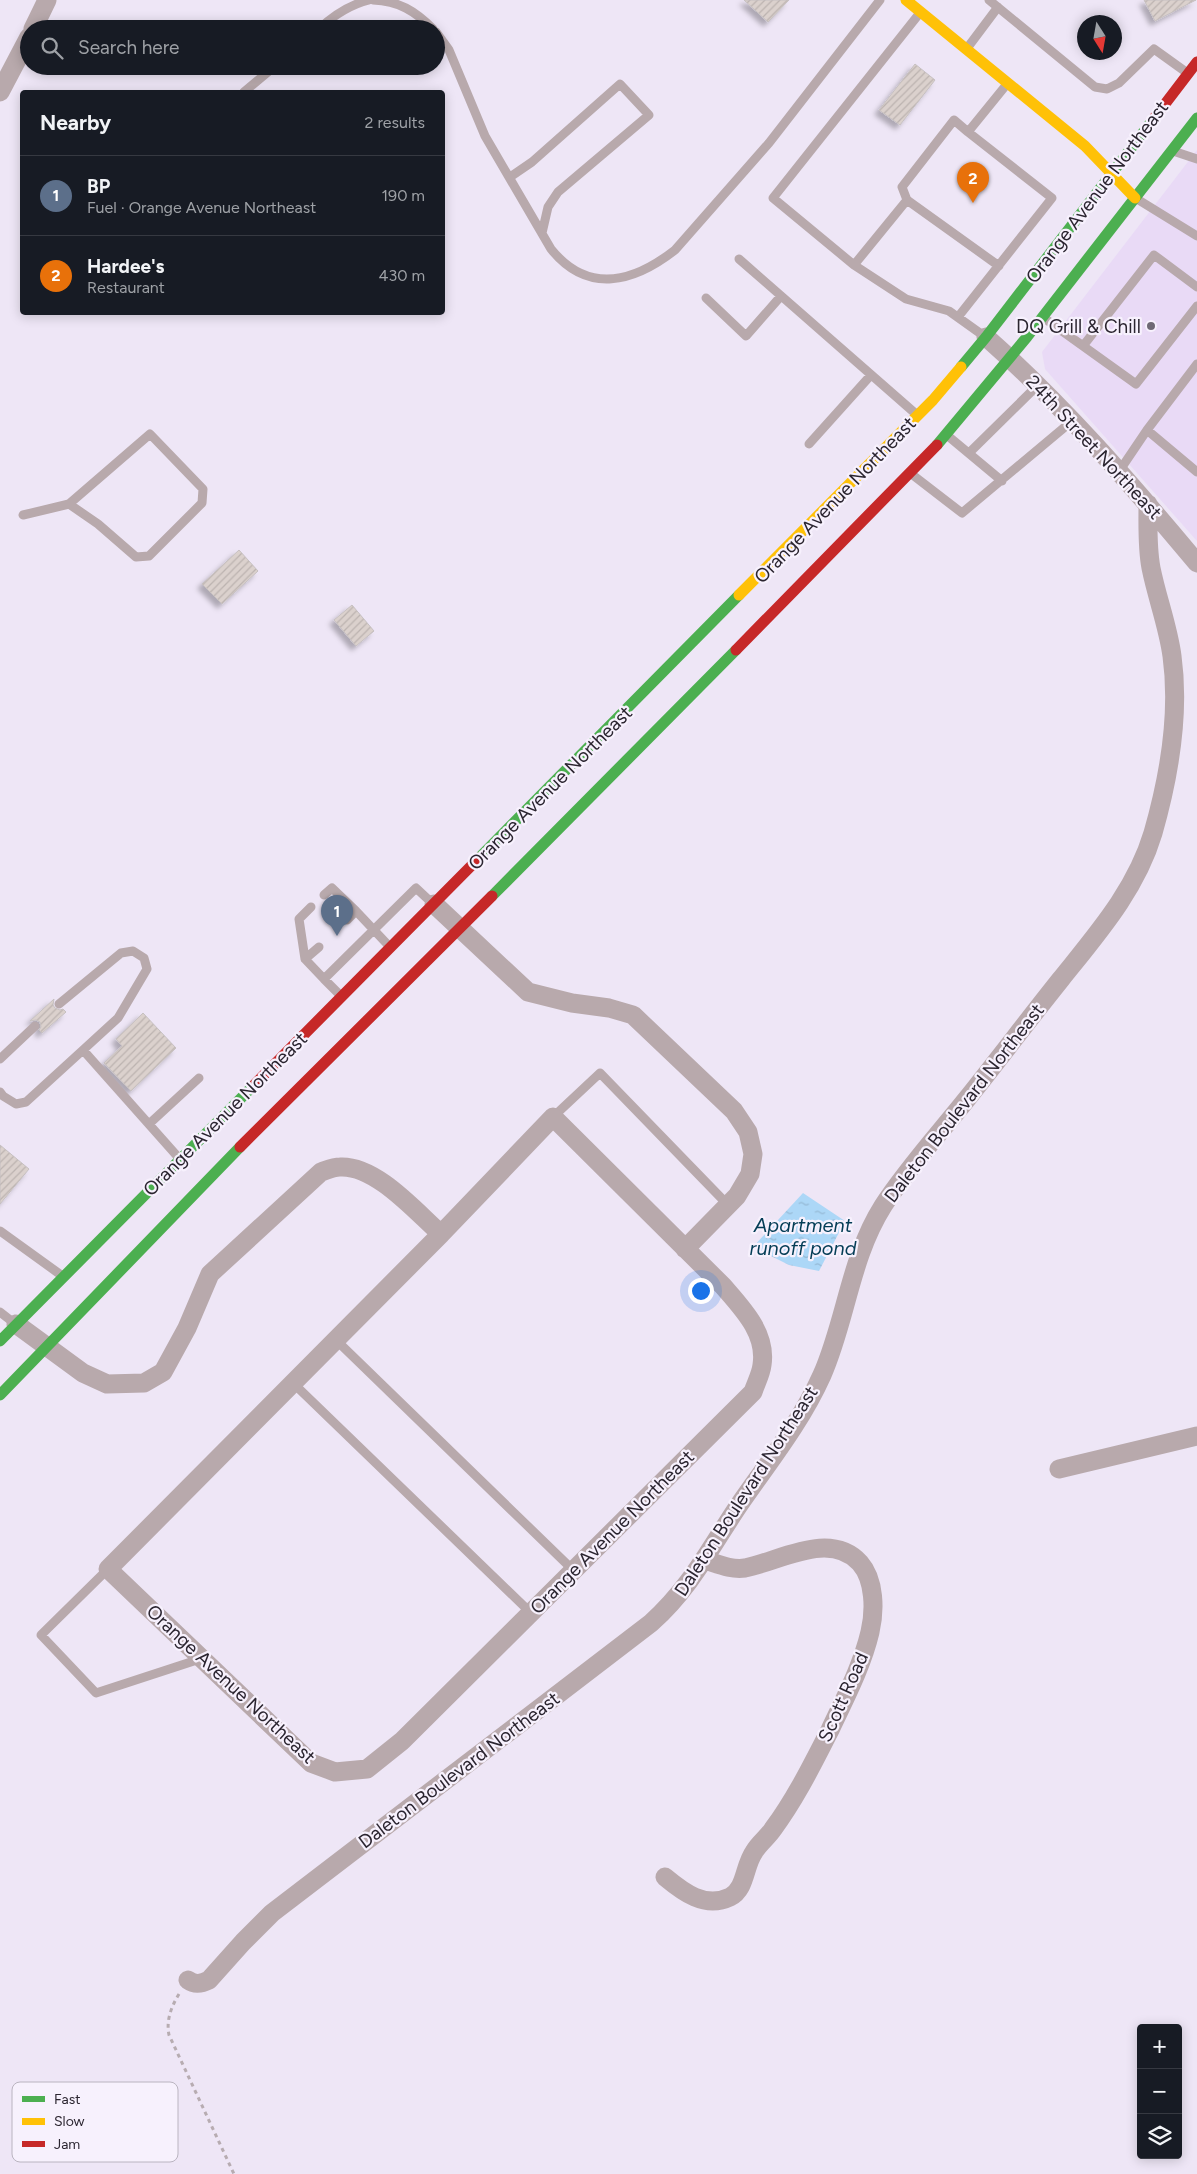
<!DOCTYPE html>
<html lang="en">
<head>
<meta charset="utf-8">
<style>
	body { margin:0; font-family:Figtree,sans-serif; background:#20242c; color:#f1f3f6 }
	.controls { position:absolute; right:15px; bottom:15px; display:grid; overflow:hidden; border-radius:5px; box-shadow:0 2px 12px #0003 }
	.controls button { width:45px; height:45px; display:grid; place-items:center; padding:0; border:0; border-bottom:1px solid #363941; background:#171b24; color:#f1f3f6; font:25px sans-serif }
	.compass { position:absolute; left:1077px; top:15px; width:45px; height:45px; border-radius:50%; background:#171b24; box-shadow:0 2px 12px #0003; rotate:169deg }
	.you { position:absolute; left:700px; top:1290px; width:18px; height:18px; margin:-12px; border:4px solid #fff; border-radius:50%; background:#1a73e8; box-shadow:0 0 0 8px #1a73e833 }
	.badge { display:grid; place-items:center; width:32px; height:32px; border-radius:50%; background:#0f766e; color:#fff; font-size:16px; font-weight:700 }
	.pin { position:absolute; translate:-50% -41px; filter:drop-shadow(0 1px 2px #0008) }
	.pin::after { content:''; position:absolute; top:26px; width:18px; height:15px; background:inherit; clip-path:polygon(0 0,100% 0,50% 100%) }
	.list { margin:0; padding:0; list-style:none }
	h2 { display:flex; justify-content:space-between; align-items:center; height:65px; margin:0; padding:0 20px; font-size:21px }
	h2 small { font-size:16px; font-weight:400; color:#9ea1a6 }
	.list li { display:grid; grid-template-columns:32px 1fr auto; gap:15px; align-items:center; box-sizing:border-box; height:80px; padding:0 20px; border-top:1px solid #363941 }
	.list b { display:block; font-size:19px; white-space:nowrap }
	.list p { margin:0; font-size:16px; white-space:nowrap; color:#9ea1a6 }
	.list em { font-size:16px; font-style:normal; color:#9ea1a6 }
	.icon { flex:none; width:28px; height:28px; fill:none; stroke:currentColor; stroke-width:2; stroke-linecap:round; stroke-linejoin:round }
	.map { position:relative; flex:none; width:1197px; height:2174px; overflow:hidden }
	.search { position:absolute; background:#171b24; box-shadow:0 2px 12px #0003; left:20px; top:20px; width:425px; height:55px; display:flex; align-items:center; gap:12px; box-sizing:border-box; padding:0 18px; border-radius:28px; color:#9ea1a6; font-size:19px }
	.panel { position:absolute; background:#171b24; box-shadow:0 2px 12px #0003; left:20px; top:90px; width:425px; height:225px; border-radius:5px }
	.map>svg:first-child { display:block }
	.built { fill:#e9daf6 }
	.water { fill:url(#water-ripples) }
	.building { fill:url(#building-hatch); stroke:#c6c0c1; filter:url(#shadow) }
	.lines { fill:none; stroke-linecap:round; stroke-linejoin:round }
	.path { stroke:#b7acb1; stroke-width:3; stroke-dasharray:4 4; stroke-linecap:butt }
	.lane { stroke:#b8a9ac; stroke-width:9 }
	.street { stroke:#b8a9ac; stroke-width:19 }
	.fast { stroke:#4caf50; stroke-width:11 }
	.slow { stroke:#ffc107; stroke-width:11 }
	.jam { stroke:#c62828; stroke-width:11 }
	.poi-dot { fill:#6f6975; stroke:#f7f1fd; stroke-width:2 }
	.labels { text-anchor:middle; dominant-baseline:central; stroke-width:4.5; stroke-linejoin:round; paint-order:stroke }
	.street-label { font-size:19px; fill:#2b2530; stroke:#f7f1fd }
	.poi-label { font-size:19px; fill:#2b2530; stroke:#f7f1fd; text-anchor:end }
	.water-label { font-size:20px; font-style:italic; fill:#043d56; stroke:#f7f1fd }
	.key { fill:#f7f1fd; stroke:#bab4c0; stroke-width:1 }
	.key-label { font-size:14px; fill:#2b2530 }
</style>
</head>
<body>
<div class="map">
<svg width="1197" height="2174" viewBox="0 0 1197 2174">
	<defs>
		<pattern id="water-ripples" width="26" height="14" patternUnits="userSpaceOnUse" patternTransform="scale(1.25)"><rect width="26" height="14" fill="#acd7f7"/><path d="M2 4q2-2 4 0t4 0M15 11q2-2 4 0t4 0" fill="none" stroke="#94b8d4"/></pattern>
		<pattern id="building-hatch" width="6" height="6" patternUnits="userSpaceOnUse" patternTransform="scale(1.25)"><rect width="6" height="6" fill="#dbd1cd"/><path d="M-1 1l2-2M0 6l6-6M5 7l2-2" fill="none" stroke="#bcb3b0"/></pattern>
		<filter id="shadow"><feDropShadow dx="-4.5" dy="4.5" stdDeviation="2.5" flood-color="#0004"/></filter>
	</defs>
	<rect width="100%" height="100%" fill="#eee6f6"/>
	<path class="built" d="M1197 150V541L1045 369 1042 352Z"/>
	<path class="water" d="M803 1193 845 1221 819 1271 789 1265 753 1247Z"/>
	<path class="building" d="M744 0H789L768 22Z
		M1144 0H1196L1155 21Z
		M915 64 935 80 900 125 879 110Z
		M239 550 258 571 222 604 202 584Z
		M352 605 374 631 356 646 334 620Z
		M54 999 53 1005 55 1008 60 1010 63 1009 66 1012 42 1033 39 1030 41 1027 40 1022 36 1020 30 1021Z
		M143 1013 176 1048 131 1091 104 1063 122 1046 116 1039Z
		M0 1145 29 1169 0 1204Z"/>
	<g class="lines">
		<path class="path" d="M179 1994C171 2007 166 2021 169 2035L234 2174"/>
		<path class="lane" d="M373 0C399 1 415 11 433 29
			M989 0 1095 87 1107 89 1119 83 1154 49 1186 72
			M919 14 773 198 854 265 906 299 949 311 984 336
			M319 29C334 15 349 5 369 0
			M436 32 449 50 485 136 551 249C588 295 634 282 675 250L769 143 880 0
			M968 47 998 7
			M244 92 275 66
			M968 132 954 120 902 187 907 200 999 266
			M1176 152 1197 159
			M510 177 532 162 620 84 649 115 558 192 548 207 542 233
			M1137 199 1197 236
			M739 259 916 414
			M854 265 907 200
			M706 298 746 336 781 296
			M958 317 1052 198 968 132 1007 84
			M1044 318 1136 384 1197 306
			M1083 346 1154 255 1197 287
			M1147 430 1197 472
			M948 436 1002 481
			M809 444 871 375
			M969 453 1038 385
			M1120 470 1147 430 1197 364
			M914 476 962 513 1072 421
			M23 515 69 504 150 434 203 489 202 503 149 556 136 557 98 524 69 504
			M324 895 332 888 356 911
			M347 920 356 911 389 946
			M319 947 305 959 324 979
			M305 959 299 919 311 907
			M340 995 324 979 416 888 432 903
			M59 1004 121 953 133 951 144 958 147 969 118 1018 83 1050
			M0 1059 35 1026
			M0 1092 3 1096 16 1104 26 1102 83 1050 178 1157
			M553 1117 600 1073 728 1205
			M149 1124 199 1078
			M0 1231 61 1275
			M0 1312 14 1323
			M336 1340 573 1570
			M293 1383 531 1613
			M108 1569 41 1635 96 1693 200 1659"/>
		<path class="street" d="M33 29 47 0
			M0 92 29 37
			M986 337C1064 406 1131 484 1197 563
			M434 904 528 992 572 1003 609 1008 633 1015 734 1111 748 1132 753 1154 750 1174 737 1196 685 1249
			M16 1324 83 1373 107 1384 144 1383 163 1372 187 1328 210 1274 321 1172C327 1170 333 1167 340 1167 376 1165 416 1212 441 1234L108 1569 311 1763 335 1772 367 1769 402 1741 753 1392C756 1383 761 1374 762 1365 767 1333 742 1308 723 1286L553 1117 441 1234
			M1059 1469 1197 1436
			M665 1877C683 1892 705 1909 730 1897 746 1889 744 1866 754 1852 759 1843 768 1837 773 1829 796 1798 813 1763 830 1730 845 1698 862 1666 870 1632 875 1611 875 1580 860 1563 830 1530 780 1561 745 1568 731 1570 718 1564 705 1560
			M188 1980C195 1985 201 1984 209 1980L243 1942 272 1913 651 1623C691 1587 710 1548 739 1505 768 1463 801 1422 822 1375 846 1321 850 1258 883 1206 907 1169 938 1135 966 1100 998 1060 1029 1019 1061 979 1097 934 1136 890 1153 833 1169 777 1180 714 1172 656 1168 626 1157 598 1151 568 1147 547 1148 525 1148 504"/>
		<path class="fast" d="M961 367 986 337 1152 121
			M937 445 1027 337 1197 118
			M479 858 739 595
			M492 896 736 650
			M0 1341 254 1085
			M0 1395 240 1147"/>
		<path class="slow" d="M906 0 1085 146 1135 198
			M739 595 933 400 961 367"/>
		<path class="jam" d="M1152 121 1197 62
			M736 650 937 445
			M254 1085 479 858
			M240 1147 492 896"/>
	</g>
	<circle class="poi-dot" cx="1151" cy="326" r="5"/>
	<g class="labels">
		<g class="street-label">
			<text transform="translate(1097 192) rotate(-53)">Orange Avenue Northeast</text>
			<text transform="translate(1094 447) rotate(47)">24th Street Northeast</text>
			<text transform="translate(835 500) rotate(-46)">Orange Avenue Northeast</text>
			<text transform="translate(550 788) rotate(-45)">Orange Avenue Northeast</text>
			<text transform="translate(964 1103) rotate(-52)">Daleton Boulevard Northeast</text>
			<text transform="translate(225 1114) rotate(-45)">Orange Avenue Northeast</text>
			<text transform="translate(746 1491) rotate(-57)">Daleton Boulevard Northeast</text>
			<text transform="translate(612 1532) rotate(-45)">Orange Avenue Northeast</text>
			<text transform="translate(231 1684) rotate(43)">Orange Avenue Northeast</text>
			<text transform="translate(843 1697) rotate(-66)">Scott Road</text>
			<text transform="translate(459 1770) rotate(-37)">Daleton Boulevard Northeast</text>
		</g>
		<g class="poi-label">
			<text x="1141" y="326">DQ Grill &amp; Chill</text>
		</g>
		<g class="water-label">
			<text x="803" y="1225">Apartment<tspan x="803" dy="23">runoff pond</tspan></text>
		</g>
	</g>
	<rect x="12" y="2082" width="166" height="80" rx="8" class="key"/>
	<rect x="22" y="2096" width="23" height="6" fill="#4caf50"/>
	<rect x="22" y="2118" width="23" height="7" fill="#ffc107"/>
	<rect x="22" y="2141" width="23" height="6" fill="#c62828"/>
	<g class="key-label">
		<text x="54" y="2104">Fast</text>
		<text x="54" y="2126">Slow</text>
		<text x="54" y="2149">Jam</text>
	</g>
</svg>
<div class="controls">
<button>+</button>
<button>−</button>
<button><svg class="icon" aria-label="layers" viewBox="0 0 24 24"><path d="M12 4l9 5-9 5-9-5zM3 14l9 5 9-5"/></svg></button>
</div>
<svg class="compass" viewBox="-18 -18 36 36"><path d="M0-13l5 13h-10z" fill="#e53935"/><path d="M0 13l5-13h-10z" fill="#9ea1a6"/></svg>
<div class="you"></div>
<div class="pin badge" style="left:337px;top:936px;background:#5c6f8a">1</div>
<div class="pin badge" style="left:973px;top:203px;background:#e8710a">2</div>
<div class="search"><svg class="icon" aria-label="search" viewBox="0 0 24 24"><circle cx="10" cy="10" r="6"/><path d="M15 15l6 6"/></svg>Search here</div>
<section class="panel">
<h2>Nearby<small>2 results</small></h2>
<ul class="list">
<li><span class="badge" style="background:#5c6f8a">1</span><div><b>BP</b><p>Fuel · Orange Avenue Northeast</p></div><em>190 m</em></li>
<li><span class="badge" style="background:#e8710a">2</span><div><b>Hardee's</b><p>Restaurant</p></div><em>430 m</em></li>
</ul>
</section>
</div>
</body>
</html>
